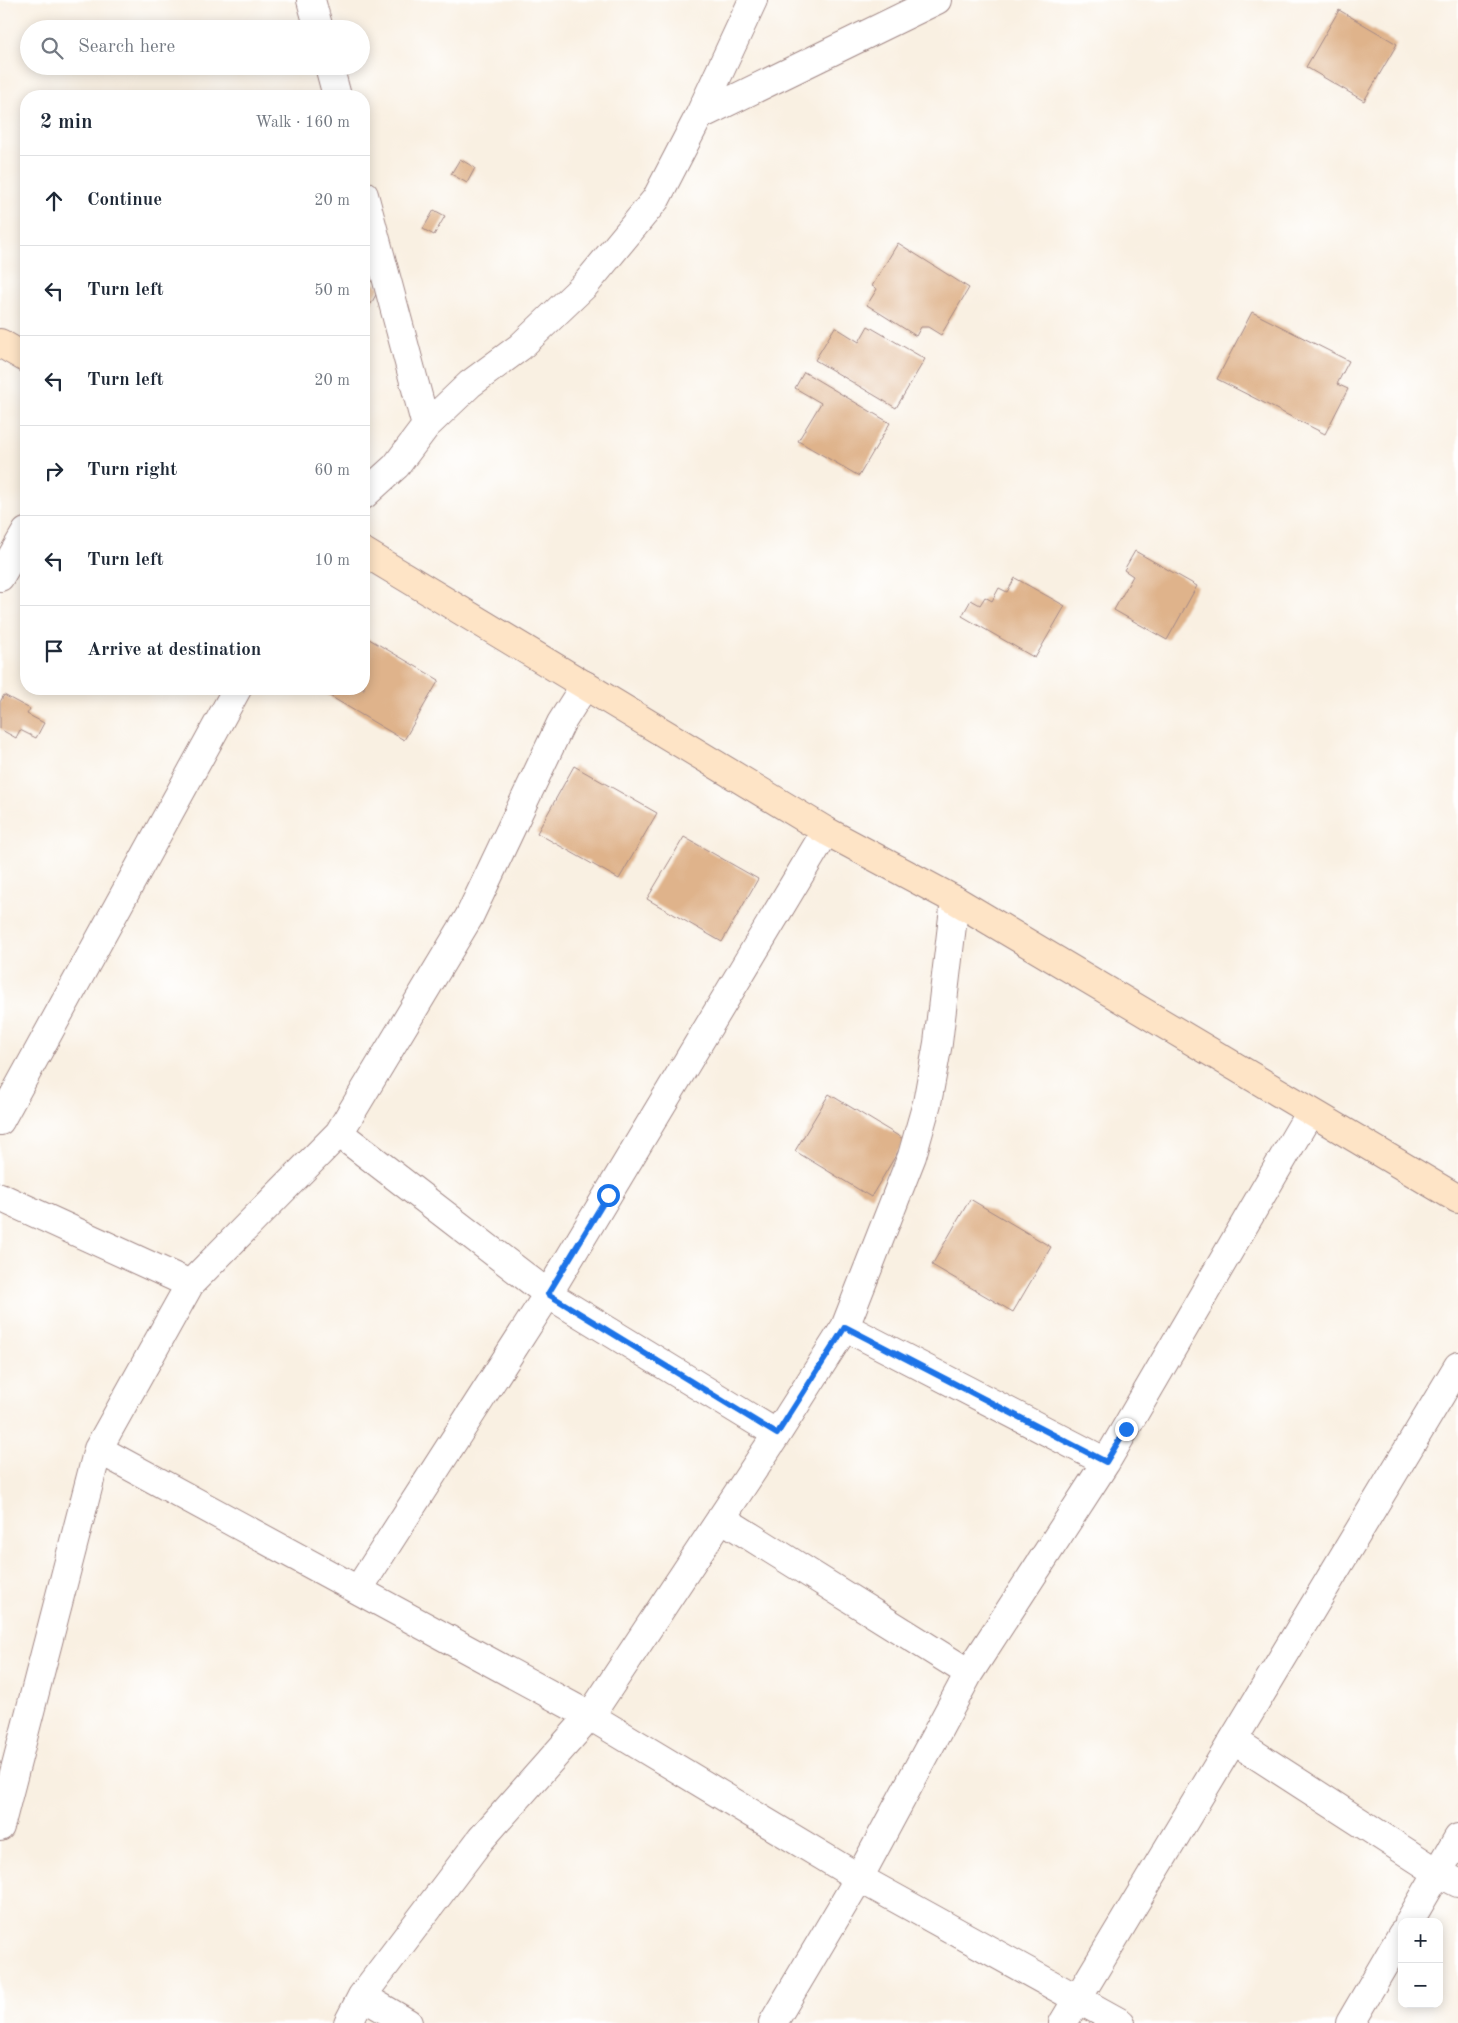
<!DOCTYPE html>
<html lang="en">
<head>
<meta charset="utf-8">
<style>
	body { margin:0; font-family:"Old Standard TT",serif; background:#f6f6f7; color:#1f2937 }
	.controls { position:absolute; right:15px; bottom:15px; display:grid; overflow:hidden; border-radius:10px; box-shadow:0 2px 12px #0003 }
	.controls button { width:45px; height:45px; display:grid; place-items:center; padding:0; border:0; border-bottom:1px solid #e0e1e3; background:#fff; color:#1f2937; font:25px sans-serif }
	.stop { position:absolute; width:15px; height:15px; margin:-11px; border:4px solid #1a73e8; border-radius:50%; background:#fff }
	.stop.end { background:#1a73e8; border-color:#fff; box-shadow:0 1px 5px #0008 }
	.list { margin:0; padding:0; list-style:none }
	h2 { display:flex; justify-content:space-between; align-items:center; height:65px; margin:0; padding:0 20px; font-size:21px }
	h2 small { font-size:16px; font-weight:400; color:#747a83 }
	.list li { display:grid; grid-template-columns:32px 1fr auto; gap:15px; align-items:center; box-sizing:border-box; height:90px; padding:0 20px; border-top:1px solid #e0e1e3 }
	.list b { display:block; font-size:19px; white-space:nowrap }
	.list em { font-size:16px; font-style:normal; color:#747a83 }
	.icon { flex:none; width:28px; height:28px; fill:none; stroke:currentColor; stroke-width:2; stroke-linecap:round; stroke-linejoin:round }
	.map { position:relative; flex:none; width:1458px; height:2023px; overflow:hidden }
	.search { position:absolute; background:#fff; box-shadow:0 2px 12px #0003; left:20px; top:20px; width:350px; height:55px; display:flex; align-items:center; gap:12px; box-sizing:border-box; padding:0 18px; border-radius:28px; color:#747a83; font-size:19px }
	.panel { position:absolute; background:#fff; box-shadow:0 2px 12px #0003; left:20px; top:90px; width:350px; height:605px; border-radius:20px }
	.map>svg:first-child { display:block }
	.building { fill:#dfb38b }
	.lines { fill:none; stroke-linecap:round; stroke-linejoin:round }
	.street-casing { stroke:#a28886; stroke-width:30 }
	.secondary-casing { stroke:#a28886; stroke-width:30 }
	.street { stroke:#fff; stroke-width:28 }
	.secondary { stroke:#fee4c6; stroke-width:28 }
	.route { stroke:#1a73e8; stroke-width:6 }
</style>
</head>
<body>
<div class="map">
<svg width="1458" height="2023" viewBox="0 0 1458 2023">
	<rect width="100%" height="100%" fill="#fff"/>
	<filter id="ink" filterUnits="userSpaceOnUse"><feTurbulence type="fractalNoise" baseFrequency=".02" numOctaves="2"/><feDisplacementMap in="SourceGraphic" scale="10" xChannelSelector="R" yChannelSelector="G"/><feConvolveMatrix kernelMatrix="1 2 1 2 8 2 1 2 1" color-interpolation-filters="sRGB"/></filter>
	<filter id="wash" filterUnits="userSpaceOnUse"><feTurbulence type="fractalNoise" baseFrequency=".0096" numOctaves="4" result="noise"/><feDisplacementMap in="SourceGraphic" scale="20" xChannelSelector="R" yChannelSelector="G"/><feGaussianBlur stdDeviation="1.12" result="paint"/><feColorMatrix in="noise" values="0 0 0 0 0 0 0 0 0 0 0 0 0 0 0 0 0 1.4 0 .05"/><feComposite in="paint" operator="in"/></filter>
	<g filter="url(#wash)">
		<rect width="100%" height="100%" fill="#f9f0e2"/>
		<g id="blocks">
			<path class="building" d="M1339 10 1397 44 1364 101 1306 67Z
				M460 159 475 168 467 183 451 174Z
				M434 210 445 216 434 235 423 229Z
				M898 243 969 288 941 335 928 327H921L916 336 867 305 877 289 872 286Z
				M364 277 380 287 371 304 364 300Z
				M1252 312 1349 361 1337 384 1348 389 1325 434 1217 379Z
				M868 326 925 359 896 408 815 360 835 327 859 342Z
				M804 372 890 423 859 476 798 441 821 403 795 388Z
				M1135 551 1197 586 1167 640 1114 610 1133 576 1124 570Z
				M1015 578 1065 606 1035 658 962 616 971 600 980 605 985 597 992 601 999 588 1007 592Z
				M364 636 439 680 404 740 323 692 325 689H364Z
				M4 695 30 709 27 714 44 723 36 738 20 730 16 738 0 729V702Z
				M574 766 657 813 619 879 537 833Z
				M684 837 758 879 722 942 647 899Z
				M829 1094 905 1140 871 1197 795 1151Z
				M970 1199 1051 1247 1013 1312 932 1265Z"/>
		</g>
	</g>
	<g filter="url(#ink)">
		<use href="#blocks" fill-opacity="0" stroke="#a28886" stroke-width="1"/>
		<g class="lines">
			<g class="street-casing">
				<path id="street" d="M311 0 319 29
					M329 66 337 96
					M699 116 937 0
					M364 195 426 426
					M364 495 396 466 426 426 470 384 520 347 585 285 656 199 699 116 753 0
					M0 577 26 532
					M0 1121 237 689
					M339 1133 548 1294 777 1434
					M0 1197 190 1284
					M845 1327 1106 1462
					M98 1449 590 1716 859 1878 1121 2023
					M721 1518 969 1673
					M358 1590 548 1294 826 831
					M1233 1740 1437 1872 1458 1883
					M0 1827 98 1449 190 1284 339 1133 469 917 561 723 585 685
					M1409 1922 1458 1838
					M362 1996 408 2023
					M348 2023 362 1996 481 1839 590 1716 777 1434 845 1327 912 1156 927 1103 938 1043 955 900
					M773 2023 859 1878 969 1673 1106 1462 1310 1112
					M1063 2023 1458 1366
					M1350 2023 1402 1934"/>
			</g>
			<g class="secondary-casing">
				<path id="secondary" d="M0 343 26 358
					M364 552 826 831 955 900 1458 1199"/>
			</g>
			<use href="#street" class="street"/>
			<use href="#secondary" class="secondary"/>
		</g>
	</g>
	<g class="lines" filter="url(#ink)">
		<path class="route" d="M608 1195 548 1294 777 1434 845 1327 1106 1462 1126 1429"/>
	</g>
</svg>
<div class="controls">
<button>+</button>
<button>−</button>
</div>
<div class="stop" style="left:608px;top:1195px"></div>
<div class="stop end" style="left:1126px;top:1429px"></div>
<div class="search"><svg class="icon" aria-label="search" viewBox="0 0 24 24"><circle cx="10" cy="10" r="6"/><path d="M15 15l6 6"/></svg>Search here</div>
<section class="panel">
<h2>2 min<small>Walk · 160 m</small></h2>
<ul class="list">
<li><svg class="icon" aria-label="ahead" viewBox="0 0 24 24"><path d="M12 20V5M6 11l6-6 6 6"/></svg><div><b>Continue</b></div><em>20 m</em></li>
<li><svg class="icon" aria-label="left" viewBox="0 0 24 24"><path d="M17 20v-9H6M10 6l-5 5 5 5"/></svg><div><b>Turn left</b></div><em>50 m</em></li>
<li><svg class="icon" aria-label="left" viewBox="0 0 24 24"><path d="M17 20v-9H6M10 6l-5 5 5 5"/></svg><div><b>Turn left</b></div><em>20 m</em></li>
<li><svg class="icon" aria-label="right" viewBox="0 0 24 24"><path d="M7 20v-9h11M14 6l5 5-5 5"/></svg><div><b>Turn right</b></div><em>60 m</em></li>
<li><svg class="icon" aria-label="left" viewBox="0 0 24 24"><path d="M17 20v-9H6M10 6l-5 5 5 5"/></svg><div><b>Turn left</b></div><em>10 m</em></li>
<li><svg class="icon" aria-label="arrive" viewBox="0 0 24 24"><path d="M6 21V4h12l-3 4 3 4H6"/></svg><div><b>Arrive at destination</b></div></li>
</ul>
</section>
</div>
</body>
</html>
